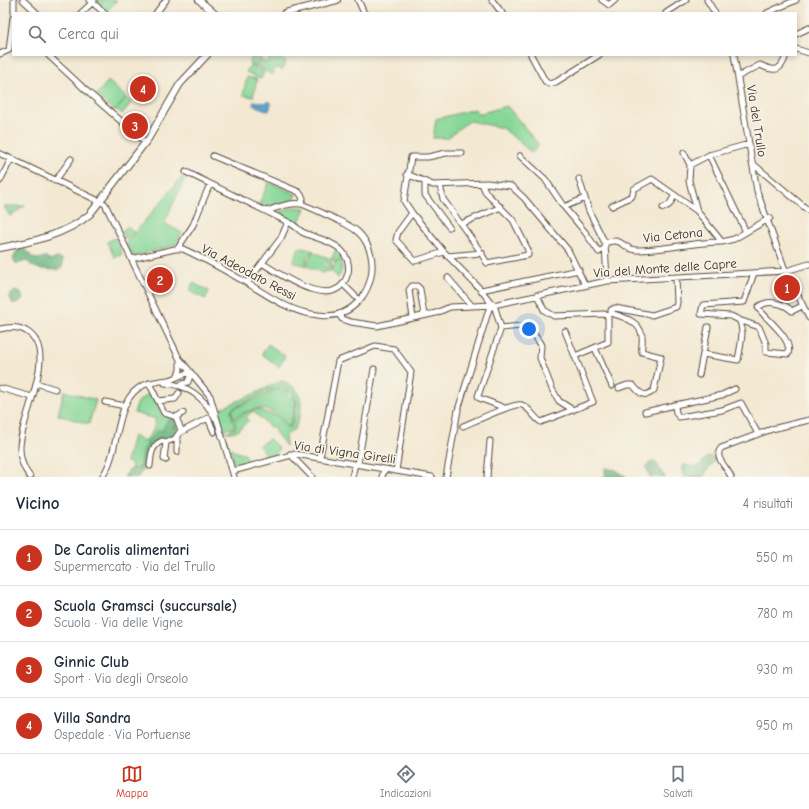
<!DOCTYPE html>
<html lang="it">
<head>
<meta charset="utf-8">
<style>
	body { margin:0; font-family:"Comic Neue",sans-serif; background:#f6f6f7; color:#1f2937 }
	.you { position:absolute; left:529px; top:329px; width:14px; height:14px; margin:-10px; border:3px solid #fff; border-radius:50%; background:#1a73e8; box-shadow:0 0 0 6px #1a73e833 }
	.badge { display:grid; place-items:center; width:26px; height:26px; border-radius:50%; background:#c8321e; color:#fff; font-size:13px; font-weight:700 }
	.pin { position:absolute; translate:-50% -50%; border:2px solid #fff; box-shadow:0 1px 4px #0006 }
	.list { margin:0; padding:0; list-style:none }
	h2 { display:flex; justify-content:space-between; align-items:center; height:52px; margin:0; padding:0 16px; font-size:17px }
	h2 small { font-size:13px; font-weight:400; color:#747a83 }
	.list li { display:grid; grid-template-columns:26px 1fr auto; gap:12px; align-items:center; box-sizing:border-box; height:56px; padding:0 16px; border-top:1px solid #e0e1e3 }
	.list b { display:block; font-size:15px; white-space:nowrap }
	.list p { margin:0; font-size:13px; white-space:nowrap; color:#747a83 }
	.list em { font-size:13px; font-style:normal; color:#747a83 }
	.icon { flex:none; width:22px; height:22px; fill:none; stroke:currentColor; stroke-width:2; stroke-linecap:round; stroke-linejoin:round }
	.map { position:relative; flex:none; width:809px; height:477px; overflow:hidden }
	.search { position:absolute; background:#fff; box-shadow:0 2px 6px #0003; left:12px; right:12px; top:12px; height:44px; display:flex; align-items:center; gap:10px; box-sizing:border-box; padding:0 14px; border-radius:0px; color:#747a83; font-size:15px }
	.sheet { height:276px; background:#fff }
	nav { display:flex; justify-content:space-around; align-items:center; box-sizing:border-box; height:56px; border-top:1px solid #e0e1e3; background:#fff; font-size:11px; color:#747a83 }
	nav a { display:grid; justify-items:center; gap:2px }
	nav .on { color:#c8321e }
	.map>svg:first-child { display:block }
	.green { fill:#85d797; stroke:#60805a }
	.forest { fill:#6cb880; stroke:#54714f }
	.water { fill:#5ba6d3; stroke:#4b6878 }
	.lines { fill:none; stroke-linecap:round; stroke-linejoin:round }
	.minor-casing { stroke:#574739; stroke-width:7 }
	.major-casing { stroke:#574739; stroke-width:8 }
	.minor { stroke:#fff; stroke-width:5 }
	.major { stroke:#fff; stroke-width:6 }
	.labels { text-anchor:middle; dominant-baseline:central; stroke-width:3.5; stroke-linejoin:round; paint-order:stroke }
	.street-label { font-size:13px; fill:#3b2a1e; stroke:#f7f3e8 }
</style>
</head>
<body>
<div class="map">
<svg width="809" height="477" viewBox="0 0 809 477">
	<rect width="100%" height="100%" fill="#f7f3e8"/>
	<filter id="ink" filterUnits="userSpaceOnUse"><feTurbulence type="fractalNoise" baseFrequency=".025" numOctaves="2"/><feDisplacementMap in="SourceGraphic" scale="8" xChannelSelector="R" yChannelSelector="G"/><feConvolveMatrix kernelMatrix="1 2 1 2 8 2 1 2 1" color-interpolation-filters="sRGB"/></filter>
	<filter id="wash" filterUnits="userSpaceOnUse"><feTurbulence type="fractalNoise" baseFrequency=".012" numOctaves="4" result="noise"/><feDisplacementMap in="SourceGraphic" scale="16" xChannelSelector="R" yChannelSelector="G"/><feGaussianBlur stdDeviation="0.9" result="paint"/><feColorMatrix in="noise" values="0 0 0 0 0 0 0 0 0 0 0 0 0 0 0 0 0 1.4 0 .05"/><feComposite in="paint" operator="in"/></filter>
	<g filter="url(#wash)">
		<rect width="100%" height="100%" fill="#f3e9d3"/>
		<path class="green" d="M98 0H117L107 11 96 2Z
			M253 55H262L256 67 249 63Z
			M271 55 286 62 282 70 276 67 273 75 258 67 261 60 267 63Z
			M250 65 264 72 261 79 246 72Z
			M247 77 257 79 253 97 243 95Z
			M108 81 126 97 118 108 126 98 131 103 122 114 116 109 114 111 96 95Z
			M507 106 539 145 532 153 503 128 470 121 462 126 448 138H433L436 119 475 109 478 114Z
			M182 177 185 179 164 223 182 233 175 245 133 257 126 243Z
			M269 182 296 194 293 201 269 207 259 204Z
			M4 206H25L10 216Z
			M295 207 305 208 298 225 279 212Z
			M128 226 134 232 126 240 122 232Z
			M115 238 122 254 115 258 107 242Z
			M299 247 314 251C308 253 304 260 307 266L293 262Z
			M336 249 343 258 334 262 332 258Z
			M313 252 331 259 332 267 325 262 322 265 332 268 330 271 322 273 309 267 307 261Z
			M341 259 342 270 338 278 331 271 334 267V263Z
			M193 283 209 291 205 299 189 291Z
			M268 344 285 356 279 367 262 354Z
			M282 381C305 388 304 408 295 428 293 431 288 433 285 436L286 446 276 433 273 426 271 428 253 411 246 417 249 420 236 432H226L235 428V420L245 413 256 409 279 417 286 427H291L297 402C295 395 286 387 278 388 270 389 241 404 232 409L231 412 235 427 226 429 224 432 218 410Z
			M278 389 287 392 296 401 290 426H287C273 405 253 404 234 419L232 412 233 409Z
			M64 391 96 400 89 424 58 415Z
			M151 392 164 415 175 419 177 429 173 435 153 442C144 452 146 465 137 475L132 469 131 463 126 462 133 436 145 441 153 431 156 419 134 413 138 402Z
			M269 439 279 448 276 453 265 456 259 445Z
			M232 448 234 451 242 454 244 452 249 463 238 467 237 464 234 465 230 449Z"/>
		<path class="forest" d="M25 249 33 258 38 259 45 257 50 260 58 258 62 259 63 266 58 270C45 269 35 271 27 261L16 264 13 259 17 250Z
			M15 291 21 293 23 298 21 301 13 304 9 296Z
			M173 419 176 423 173 426 174 428 177 424V429L173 435 156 439 148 448 143 469 138 477H124L130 469 140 468 142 452 147 446V441L158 431 163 430 167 421Z
			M711 456 714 459V462L707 470 703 477H685L682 468 684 465 698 467 707 457Z
			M651 461H654C660 466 659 473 666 477H650L646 467Z
			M605 468 616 470 627 477H608L605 476Z"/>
		<path class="water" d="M254 101 264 103 270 101 271 104 269 111 253 105Z"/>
	</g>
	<g filter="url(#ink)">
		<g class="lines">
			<g class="minor-casing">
				<path id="minor" d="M23 0 37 13
					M89 0 105 13
					M358 0 364 13
					M492 0 502 13
					M602 0 609 5 615 0
					M707 0 715 13
					M14 13V0
					M81 13 94 1
					M156 13 166 0
					M666 13 686 0
					M767 13 796 0
					M796 34 809 28
					M796 49 809 53
					M0 54 9 50 13 18
					M48 55 90 94 145 142
					M531 55 545 81 549 84 556 82 599 55
					M734 55 757 191 784 267 809 318
					M739 76 760 65C775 72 781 72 786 55
					M462 153H446L428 157H411L404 201 412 213 444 252 481 290 495 308 501 328 478 396 479 398 505 408
					M684 153 690 165
					M1 154 105 204 179 358 210 396 234 477
					M709 155 746 232
					M213 156 299 192 303 198 301 204
					M520 156 545 179 564 207 585 232 599 252 605 248
					M752 163 809 211
					M186 172 290 223C294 225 298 229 302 232 314 238 331 240 341 250 347 256 350 265 348 273 337 315 281 275 262 263
					M407 174 433 185 487 183 511 186 524 198 568 250 585 285
					M579 179 589 211 605 243 607 281
					M0 181 11 159
					M55 181 71 159
					M425 183V195L449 227
					M440 185 443 199 478 248 487 263 528 255V250L513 220 486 193 482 184
					M612 206 632 196 634 189 652 179 697 211 722 242 734 239 770 218
					M564 207 585 198
					M663 208 669 205 675 195
					M697 211 689 181 690 165 709 155 749 144
					M412 213 398 232 396 240 415 261 444 252
					M461 224 501 207
					M605 243C623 236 622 249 636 250 665 250 693 242 722 242
					M178 248 193 225 210 184
					M447 256 482 253
					M131 259 175 249H183C207 260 230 273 252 286 270 297 286 308 306 313 318 315 330 318 342 313 373 300 383 256 358 232 350 225 339 221 329 216 320 212 310 207 301 204 290 202 276 208 266 211
					M448 278 472 306 493 305 607 281 786 271 809 264
					M247 283 281 238 288 222
					M343 284 359 300
					M481 290 579 270
					M537 295 544 310 554 316 604 314 608 316V342L575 356
					M339 314 342 319 351 322 377 326 436 313 450 307 472 306
					M413 318 409 290 412 286H417L420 289 424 315
					M739 320 759 327 766 344V352L788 354C794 337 759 314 758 307 768 299 784 303 792 311L802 306
					M501 328 521 326 532 331 541 345 540 358 552 389 559 401 573 410
					M0 329C9 327 18 326 26 331 61 351 19 418 20 449 20 459 24 469 30 477
					M595 348 612 386
					M703 354 708 327
					M699 375 703 354 738 360C740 348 745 330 739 320L731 316 701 314 703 305 744 302 754 273
					M177 377 180 370V360
					M36 383 55 389
					M149 383 164 413 176 417 181 430 175 439 166 442 162 441C151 446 151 455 150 466
					M165 383C188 385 204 397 215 418
					M180 385 188 382 191 373
					M0 388 32 397
					M619 388 627 385H633C639 393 645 399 654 390L661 357 642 352C641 347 643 342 642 336 640 321 623 317 611 313V310L615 308 652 315 676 307 677 303 676 277
					M735 389 722 395 675 405 676 413 679 417 722 410 741 403 758 434
					M158 401 175 399 179 393
					M105 402 125 406
					M645 412 675 405
					M176 417 183 413
					M463 426C473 422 515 402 522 405 530 408 534 418 541 422L593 402 565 331
					M179 433 208 418 214 432
					M177 452V437
					M290 454 312 477
					M320 457 338 361 375 346 394 349 411 372 396 471
					M166 460 164 459 166 442
					M358 464 374 369
					M233 471 295 454 432 477
					M102 477C121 452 113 398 144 385 152 382 160 381 168 380 177 379 183 372 191 373
					M352 477 355 464
					M382 477 384 469
					M446 477 458 410 489 309 493 305
					M487 477 490 441
					M731 477C728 468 713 457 721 448L772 429 809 420"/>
			</g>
			<g class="major-casing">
				<path id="major" d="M199 0 214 13
					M285 13 337 0
					M0 248C31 242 66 235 90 214L148 139 180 84 207 55"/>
			</g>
			<use href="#minor" class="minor"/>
			<use href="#major" class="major"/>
		</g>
	</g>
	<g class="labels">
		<g class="street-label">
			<text transform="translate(757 121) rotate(81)">Via del Trullo</text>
			<text transform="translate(673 235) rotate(-6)">Via Cetona</text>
			<text transform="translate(665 268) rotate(-4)">Via del Monte delle Capre</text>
			<text transform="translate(249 272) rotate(28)">Via Adeodato Ressi</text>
			<text transform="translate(345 452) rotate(8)">Via di Vigna Girelli</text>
		</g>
	</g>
</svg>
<div class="you"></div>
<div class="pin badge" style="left:787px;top:288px">1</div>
<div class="pin badge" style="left:160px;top:280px">2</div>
<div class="pin badge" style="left:135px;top:126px">3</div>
<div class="pin badge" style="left:143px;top:89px">4</div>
<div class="search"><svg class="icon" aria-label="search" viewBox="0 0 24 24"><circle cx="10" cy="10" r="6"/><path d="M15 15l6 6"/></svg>Cerca qui</div>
</div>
<section class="sheet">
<h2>Vicino<small>4 risultati</small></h2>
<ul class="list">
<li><span class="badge">1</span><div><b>De Carolis alimentari</b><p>Supermercato · Via del Trullo</p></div><em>550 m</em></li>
<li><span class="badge">2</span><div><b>Scuola Gramsci (succursale)</b><p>Scuola · Via delle Vigne</p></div><em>780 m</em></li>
<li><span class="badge">3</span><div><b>Ginnic Club</b><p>Sport · Via degli Orseolo</p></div><em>930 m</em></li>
<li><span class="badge">4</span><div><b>Villa Sandra</b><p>Ospedale · Via Portuense</p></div><em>950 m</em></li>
</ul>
</section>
<nav>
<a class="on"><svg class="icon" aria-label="map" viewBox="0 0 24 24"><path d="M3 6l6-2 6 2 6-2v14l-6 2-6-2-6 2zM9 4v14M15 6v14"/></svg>Mappa</a>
<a><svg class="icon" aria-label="directions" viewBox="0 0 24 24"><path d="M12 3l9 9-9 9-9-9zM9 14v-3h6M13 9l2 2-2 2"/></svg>Indicazioni</a>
<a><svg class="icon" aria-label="saved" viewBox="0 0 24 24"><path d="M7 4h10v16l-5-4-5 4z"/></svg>Salvati</a>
</nav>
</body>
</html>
